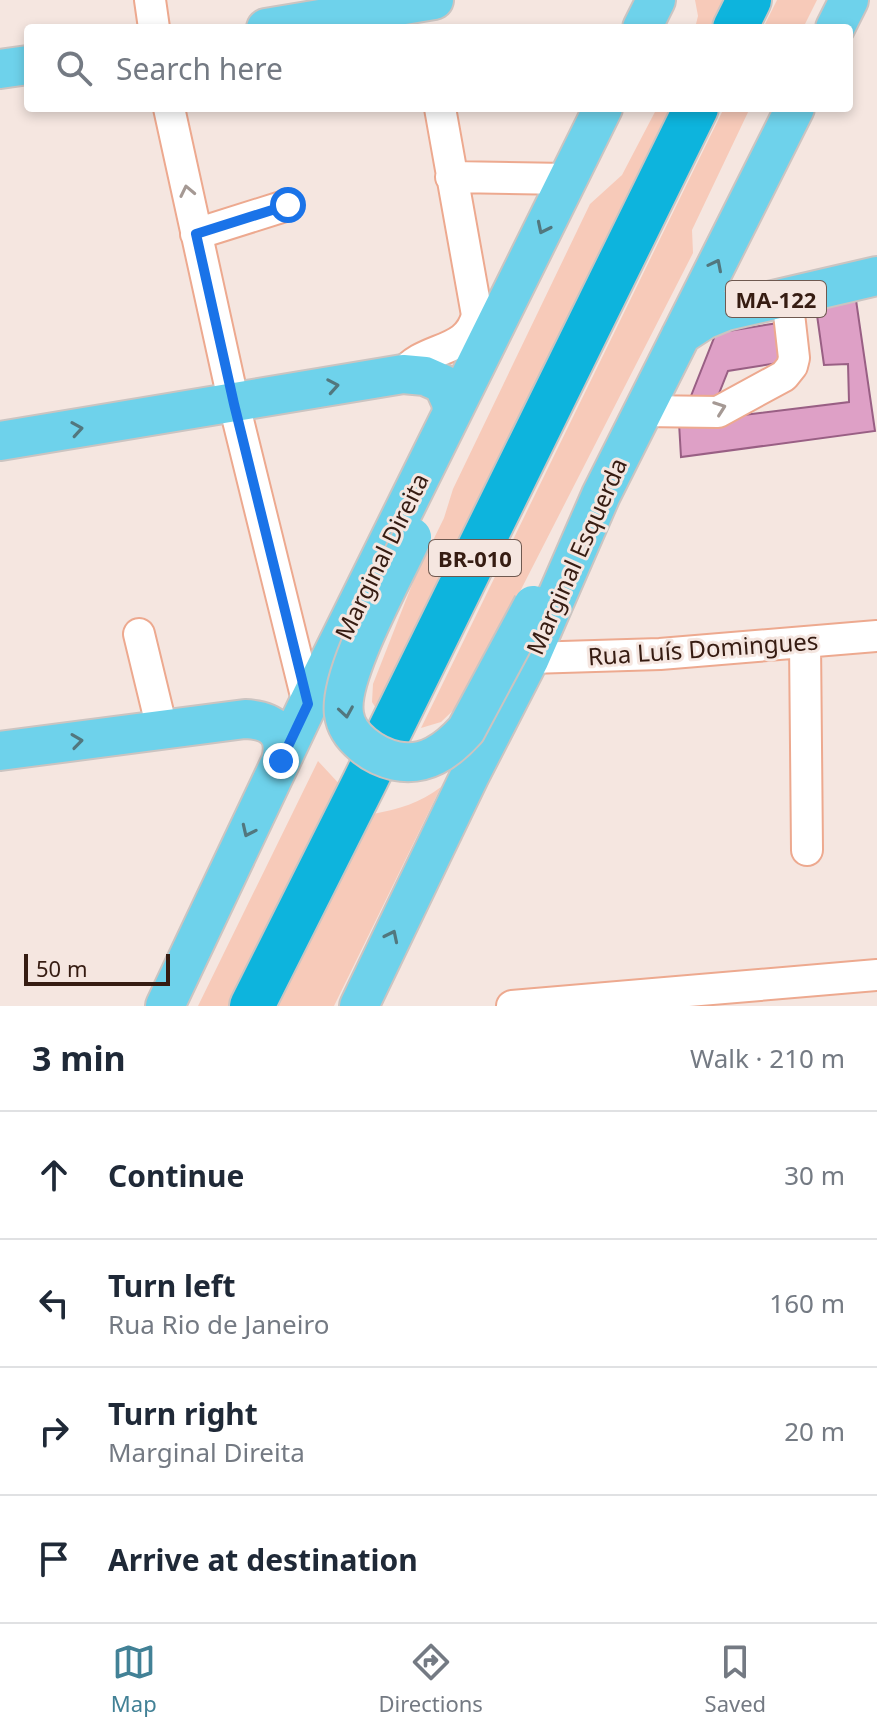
<!DOCTYPE html>
<html lang="en">
<head>
<meta charset="utf-8">
<style>
	body { margin:0; font-family:"Noto Sans",sans-serif; background:#f6f6f7; color:#1f2937 }
	.scale { position:absolute; left:24px; bottom:20px; width:146px; box-sizing:border-box; padding-left:8px; border:4px solid #361c12; border-top:0; font-size:22px; line-height:28px; white-space:nowrap; color:#361c12; -webkit-text-stroke:6px #f5e6e0; paint-order:stroke }
	.stop { position:absolute; width:24px; height:24px; margin:-18px; border:6px solid #1a73e8; border-radius:50%; background:#fff }
	.stop.end { background:#1a73e8; border-color:#fff; box-shadow:0 2px 8px #0008 }
	.list { margin:0; padding:0; list-style:none }
	h2 { display:flex; justify-content:space-between; align-items:center; height:104px; margin:0; padding:0 32px; font-size:34px }
	h2 small { font-size:26px; font-weight:400; color:#747a83 }
	.list li { display:grid; grid-template-columns:52px 1fr auto; gap:24px; align-items:center; box-sizing:border-box; height:128px; padding:0 32px; border-top:2px solid #e0e1e3 }
	.list b { display:block; font-size:30px; white-space:nowrap }
	.list p { margin:0; font-size:26px; white-space:nowrap; color:#747a83 }
	.list em { font-size:26px; font-style:normal; color:#747a83 }
	.icon { flex:none; width:44px; height:44px; fill:none; stroke:currentColor; stroke-width:2; stroke-linecap:round; stroke-linejoin:round }
	.map { position:relative; flex:none; width:877px; height:1006px; overflow:hidden }
	.search { position:absolute; background:#fff; box-shadow:0 4px 12px #0003; left:24px; right:24px; top:24px; height:88px; display:flex; align-items:center; gap:20px; box-sizing:border-box; padding:0 28px; border-radius:8px; color:#747a83; font-size:30px }
	.sheet { height:616px; background:#fff }
	nav { display:flex; justify-content:space-around; align-items:center; box-sizing:border-box; height:112px; border-top:2px solid #e0e1e3; background:#fff; font-size:22px; color:#747a83 }
	nav a { display:grid; justify-items:center; gap:4px }
	nav .on { color:#428196 }
	.map>svg:first-child { display:block }
	.green { fill:#f7cab9 }
	.building { fill:#dea0c6; stroke:#995f84; stroke-width:2 }
	.lines { fill:none; stroke-linecap:round; stroke-linejoin:round }
	.minor-casing { stroke:#eda98f; stroke-width:34 }
	.major-casing { stroke:#cbc4c1; stroke-width:42 }
	.highway-casing { stroke:#cbc4c1; stroke-width:48 }
	.minor { stroke:#fff; stroke-width:30 }
	.major { stroke:#6ed2eb; stroke-width:38 }
	.highway { stroke:#0db4dd; stroke-width:44 }
	.major-bridge-casing { stroke:#cbc4c1; stroke-width:42; stroke-linecap:butt }
	.major-bridge { stroke:#6ed2eb; stroke-width:38 }
	.oneway { stroke:#a59994 }
	.oneway2 { stroke:#52777e }
	.route { stroke:#1a73e8; stroke-width:10 }
	.labels { text-anchor:middle; dominant-baseline:central; stroke-width:6; stroke-linejoin:round; paint-order:stroke }
	.shield { fill:#f5e6e0; stroke:#6f5950; stroke-width:2 }
	.shield-label { font-size:22px; font-weight:bold; fill:#361c12 }
	.street-label { font-size:24px; fill:#361c12; stroke:#f5e6e0 }
</style>
</head>
<body>
<div class="map">
<svg width="877" height="1006" viewBox="0 0 877 1006">
	<rect width="100%" height="100%" fill="#f5e6e0"/>
	<path class="green" d="M695 0H734L720 28H695L698 16Z
		M777 0H817L803 28H763Z
		M657 108H681L379 713 372 702 373 684 415 577 444 518 453 489 590 204 622 175Z
		M724 108H750L692 230 693 253 465 699 441 722 421 728Z
		M318 761 343 788 237 1006H198Z
		M441 787 334 1006H278L373 814C399 809 420 803 441 787Z"/>
	<path class="building" d="M856 300 875 431 681 457 679 423 849 402 848 364 824 365 816 308Z
		M778 323 784 362 728 371 714 406 691 396 716 333Z"/>
	<g class="lines">
		<g class="minor-casing">
			<path id="minor" d="M150 0 154 28
				M169 108 234 404 308 704
				M451 177 567 179
				M196 234 288 205
				M403 374C424 345 468 355 477 315L440 108
				M643 411 718 412 784 376 792 366 794 358 787 296
				M139 634 162 729
				M805 642 807 850
				M530 658 660 654 877 636
				M512 1006 877 975"/>
		</g>
		<g class="major-casing">
			<path id="major" d="M266 28 434 0
				M642 28 656 0
				M835 28 849 0
				M0 69 28 65
				M681 335 704 320 726 311 877 276
				M0 441 403 374 425 376 443 384 451 402 452 412
				M0 751 245 719C272 720 288 732 281 761
				M165 1006 308 704 603 108
				M359 1006 470 775 530 658 601 495 795 108"/>
		</g>
		<g class="highway-casing">
			<path id="highway" d="M735 28 749 0
				M252 1006 364 783 696 108"/>
		</g>
		<use href="#minor" class="minor"/>
		<use href="#major" class="major"/>
		<use href="#highway" class="highway"/>
		<g class="major-bridge-casing">
			<path id="major-bridge" d="M412 537C394 577 338 675 344 714 347 738 374 756 396 761 425 767 447 751 466 730L533 605"/>
		</g>
		<use href="#major-bridge" class="major-bridge"/>
	</g>
	<defs><path id="oneway-chevron" d="M-2-3.5L2.5 0L-2 3.5" fill="none" stroke-width="1.6" stroke-linecap="round" stroke-linejoin="round" transform="scale(2)"/></defs>
	<g class="oneway">
		<use href="#oneway-chevron" transform="translate(187 191) rotate(-102)"/>
		<use href="#oneway-chevron" transform="translate(720 408) rotate(-20)"/>
	</g>
	<g class="oneway2">
		<use href="#oneway-chevron" transform="translate(543 228) rotate(116)"/>
		<use href="#oneway-chevron" transform="translate(716 265) rotate(-63)"/>
		<use href="#oneway-chevron" transform="translate(333 386) rotate(-10)"/>
		<use href="#oneway-chevron" transform="translate(77 429) rotate(-9)"/>
		<use href="#oneway-chevron" transform="translate(346 712) rotate(81)"/>
		<use href="#oneway-chevron" transform="translate(77 741) rotate(-8)"/>
		<use href="#oneway-chevron" transform="translate(248 831) rotate(115)"/>
		<use href="#oneway-chevron" transform="translate(392 936) rotate(-64)"/>
	</g>
	<g class="lines">
		<path class="route" d="M281 761 308 704 234 404 196 234 288 205"/>
	</g>
	<g class="labels">
		<g class="shield">
			<rect x="726" y="281" width="100" height="36" rx="6"/>
			<rect x="429" y="540" width="92" height="36" rx="6"/>
		</g>
		<g class="shield-label">
			<text x="776" y="299">MA-122</text>
			<text x="475" y="558">BR-010</text>
		</g>
		<g class="street-label">
			<text transform="translate(381 556) rotate(-64)">Marginal Direita</text>
			<text transform="translate(576 556) rotate(-66)">Marginal Esquerda</text>
			<text transform="translate(703 648) rotate(-4)">Rua Luís Domingues</text>
		</g>
	</g>
</svg>
<div class="scale">50 m</div>
<div class="stop" style="left:288px;top:205px"></div>
<div class="stop end" style="left:281px;top:761px"></div>
<div class="search"><svg class="icon" aria-label="search" viewBox="0 0 24 24"><circle cx="10" cy="10" r="6"/><path d="M15 15l6 6"/></svg>Search here</div>
</div>
<section class="sheet">
<h2>3 min<small>Walk · 210 m</small></h2>
<ul class="list">
<li><svg class="icon" aria-label="ahead" viewBox="0 0 24 24"><path d="M12 20V5M6 11l6-6 6 6"/></svg><div><b>Continue</b></div><em>30 m</em></li>
<li><svg class="icon" aria-label="left" viewBox="0 0 24 24"><path d="M17 20v-9H6M10 6l-5 5 5 5"/></svg><div><b>Turn left</b><p>Rua Rio de Janeiro</p></div><em>160 m</em></li>
<li><svg class="icon" aria-label="right" viewBox="0 0 24 24"><path d="M7 20v-9h11M14 6l5 5-5 5"/></svg><div><b>Turn right</b><p>Marginal Direita</p></div><em>20 m</em></li>
<li><svg class="icon" aria-label="arrive" viewBox="0 0 24 24"><path d="M6 21V4h12l-3 4 3 4H6"/></svg><div><b>Arrive at destination</b></div></li>
</ul>
</section>
<nav>
<a class="on"><svg class="icon" aria-label="map" viewBox="0 0 24 24"><path d="M3 6l6-2 6 2 6-2v14l-6 2-6-2-6 2zM9 4v14M15 6v14"/></svg>Map</a>
<a><svg class="icon" aria-label="directions" viewBox="0 0 24 24"><path d="M12 3l9 9-9 9-9-9zM9 14v-3h6M13 9l2 2-2 2"/></svg>Directions</a>
<a><svg class="icon" aria-label="saved" viewBox="0 0 24 24"><path d="M7 4h10v16l-5-4-5 4z"/></svg>Saved</a>
</nav>
</body>
</html>
